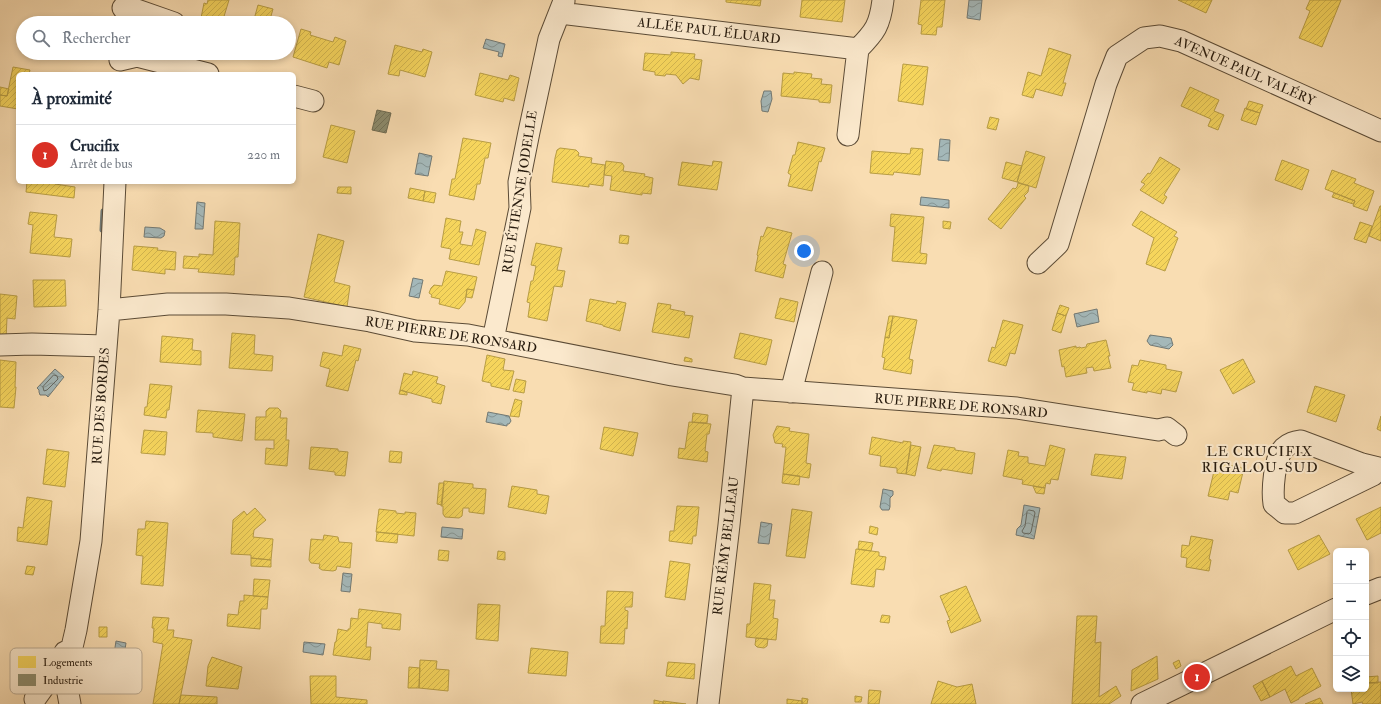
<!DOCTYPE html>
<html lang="fr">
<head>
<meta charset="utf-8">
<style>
	body { margin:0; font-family:"IM FELL Double Pica",serif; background:#f2f2f3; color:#1f2937 }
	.controls { position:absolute; right:12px; bottom:12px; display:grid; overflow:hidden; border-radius:6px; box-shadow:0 2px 6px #0003 }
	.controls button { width:36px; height:36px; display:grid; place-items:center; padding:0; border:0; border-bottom:1px solid #e0e1e3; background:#fff; color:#1f2937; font:20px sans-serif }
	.you { position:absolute; left:804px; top:251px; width:14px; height:14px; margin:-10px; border:3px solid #fff; border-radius:50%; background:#1a73e8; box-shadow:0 0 0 6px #1a73e833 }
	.badge { display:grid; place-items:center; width:26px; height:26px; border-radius:50%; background:#d93025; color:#fff; font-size:13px; font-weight:700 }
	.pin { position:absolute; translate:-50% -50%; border:2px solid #fff; box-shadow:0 1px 4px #0006 }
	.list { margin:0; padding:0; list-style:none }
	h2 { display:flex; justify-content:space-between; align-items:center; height:52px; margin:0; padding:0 16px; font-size:17px }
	h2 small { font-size:13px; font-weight:400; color:#747a83 }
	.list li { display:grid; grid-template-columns:26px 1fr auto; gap:12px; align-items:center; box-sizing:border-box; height:60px; padding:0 16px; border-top:1px solid #e0e1e3 }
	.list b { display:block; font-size:15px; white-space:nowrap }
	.list p { margin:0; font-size:13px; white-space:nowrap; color:#747a83 }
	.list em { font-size:13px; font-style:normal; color:#747a83 }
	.icon { flex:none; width:22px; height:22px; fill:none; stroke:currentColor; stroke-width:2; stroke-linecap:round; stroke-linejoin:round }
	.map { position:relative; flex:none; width:1381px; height:704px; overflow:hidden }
	.search { position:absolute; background:#fff; box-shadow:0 2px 6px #0003; left:16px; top:16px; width:280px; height:44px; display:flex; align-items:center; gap:10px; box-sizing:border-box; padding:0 14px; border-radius:22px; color:#747a83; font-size:15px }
	.panel { position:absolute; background:#fff; box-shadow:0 2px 6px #0003; left:16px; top:72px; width:280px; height:112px; border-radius:6px }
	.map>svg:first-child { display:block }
	.water { fill:url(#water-waves); stroke:#727974 }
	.homes { fill:url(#homes-hatch); stroke:#b89d44 }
	.industry { fill:url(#industry-hatch); stroke:#6d6a51 }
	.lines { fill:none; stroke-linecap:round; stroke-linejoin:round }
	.shore { stroke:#656963; stroke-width:1 }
	.stream { stroke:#727974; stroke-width:5 }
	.minor-casing { stroke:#5b4b36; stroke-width:23 }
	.minor { stroke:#fbe9cd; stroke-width:21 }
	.labels { text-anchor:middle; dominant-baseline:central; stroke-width:4; stroke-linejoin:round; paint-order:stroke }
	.street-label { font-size:13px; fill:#261a0d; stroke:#fbe9cd }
	.neighbourhood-label { font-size:14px; letter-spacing:1px; fill:#261a0d; stroke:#fbe9cd }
	.key { fill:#fbe9cd; stroke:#bbab93; stroke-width:1 }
	.key-label { font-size:11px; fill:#261a0d }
</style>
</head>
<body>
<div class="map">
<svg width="1381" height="704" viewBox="0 0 1381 704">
	<defs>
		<pattern id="water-waves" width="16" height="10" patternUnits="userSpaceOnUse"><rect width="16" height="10" fill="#a4b8b9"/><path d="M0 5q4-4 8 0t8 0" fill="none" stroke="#859595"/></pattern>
		<pattern id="homes-hatch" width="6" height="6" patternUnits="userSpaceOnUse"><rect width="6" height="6" fill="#f6d55c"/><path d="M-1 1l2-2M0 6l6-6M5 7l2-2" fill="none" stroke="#d3b64f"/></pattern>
		<pattern id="industry-hatch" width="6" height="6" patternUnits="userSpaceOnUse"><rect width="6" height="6" fill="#8c8c6e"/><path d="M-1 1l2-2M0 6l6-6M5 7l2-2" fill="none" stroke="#727259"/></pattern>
	</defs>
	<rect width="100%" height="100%" fill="#f9ddb2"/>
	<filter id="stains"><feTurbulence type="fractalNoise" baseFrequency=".005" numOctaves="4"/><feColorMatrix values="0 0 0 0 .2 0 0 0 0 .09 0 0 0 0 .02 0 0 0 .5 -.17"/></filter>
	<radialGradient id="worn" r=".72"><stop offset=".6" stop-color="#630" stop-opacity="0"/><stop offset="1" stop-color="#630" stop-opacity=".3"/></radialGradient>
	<path class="water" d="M969 0H982L980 20 967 18Z
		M486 39 505 44 502 57 498 56 499 52 483 48Z
		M764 91H771L772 99 768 112 762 111 761 101Z
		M940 139 950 140 949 161 938 160Z
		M419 153 432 156 428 176 415 174Z
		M921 197 949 200V208L920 205Z
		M197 202 205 203 203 229H195Z
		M145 227 160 228 165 231 164 236 161 238 144 237Z
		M413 278 423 280 419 298 409 296Z
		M1097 309 1099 322 1077 327 1074 314Z
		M1150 335 1171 338 1173 345 1169 349 1150 345 1147 341Z
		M55 369 64 377 48 397 46 395H40L39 392V390L37 388Z
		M488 412 509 416 511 421 509 424H507V426L486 422Z
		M883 489 893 491V495L890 498V507L889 510H882L880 507Z
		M1024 505 1040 508 1034 539 1016 535 1017 529 1021 525Z
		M761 522 772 524 769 544 758 543Z
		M442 527 463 529 462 539 441 537Z
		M343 573 352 574 350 592 341 591Z
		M116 641 126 643 122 669 112 667Z
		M304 642 325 644 323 655 303 652Z"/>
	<path class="homes" d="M208 0H229L222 23H200L204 3 207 4Z
		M726 0H761L760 6 726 2Z
		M802 0H845L842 22 800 17Z
		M921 0H945L942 27H937L936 35 921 34 922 25 918 24Z
		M1178 0H1212L1206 13Z
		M1310 0H1341L1322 47 1299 38 1310 11 1306 9Z
		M258 5 273 9 269 23H253Z
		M301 29 311 32 310 35 333 42 335 37 346 41 339 65 329 62 327 68 293 57Z
		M395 45 422 52 423 49 432 52 425 77 400 70 399 76 388 74Z
		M1049 48 1071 55 1063 83H1066L1062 96 1036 89 1033 98 1022 95 1028 72 1041 76Z
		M671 52 695 54 694 59 702 60 699 80 690 78 683 84 676 75 666 74 665 76 655 75V72L643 70 645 53 671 55Z
		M903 64 928 67 923 105 898 101Z
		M13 67 30 70 29 74H18V109L0 106V95L7 96Z
		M794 72 812 74 811 78 822 79 821 84 832 85 830 103 819 102V100L781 96 783 73 794 74Z
		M480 73 508 80 510 75 519 78 514 101 504 98 503 102 475 95Z
		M0 87 9 89 7 96 0 95Z
		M1190 87 1219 100 1214 111 1224 115 1218 130 1208 126 1211 119 1181 106Z
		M1249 101 1263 105 1260 113 1246 109Z
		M1245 108 1260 113 1256 125 1241 120Z
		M990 117 999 119 996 130 987 128Z
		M331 125 355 131 347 163 323 157Z
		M463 138 491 143 488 158H485L480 184H477L474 200 449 195 452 179H455Z
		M798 142 825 148 821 162 819 161 812 191 788 186 791 175 788 173 793 155H795Z
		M560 148 576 150 579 153 578 156 592 158 591 163 605 165 603 186 589 184V187L552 182 555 158 557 150Z
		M911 148 923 149 920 175 894 172 893 175 870 173 872 151 910 154Z
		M1026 151 1045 157 1036 188 1017 182Z
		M1160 157 1180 169 1164 195 1167 197 1163 204 1140 190 1145 184 1141 182 1148 173 1150 174Z
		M1282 160 1309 170 1302 190 1275 180Z
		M606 161 622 163 624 166 623 171 645 174 644 176 653 178 651 194 642 193V195L610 190 612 176 604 175Z
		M713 161 722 162 717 190 678 185 682 162 712 166Z
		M1006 162 1022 166 1017 182 1002 178Z
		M1332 170 1356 179 1354 183 1374 191 1367 211 1353 206 1355 201 1325 189Z
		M27 182H56L55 184 75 187 74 198 26 192Z
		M1018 183 1029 186 1028 192 1024 196 1026 198 1001 229 988 219 1013 188 1015 189 1017 187Z
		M338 187H351V194L337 193Z
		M410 188 425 191 423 201 408 198Z
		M425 191 436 193 434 203 423 201Z
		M1334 193 1355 201 1353 204 1332 197Z
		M1380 206H1381V241L1369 236Z
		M1141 211 1177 232 1174 236 1178 238 1165 271 1146 264 1154 238 1132 225Z
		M30 212 57 215 54 237 72 239 70 257 30 253 33 225 28 224Z
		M891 214 924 217 920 253 927 254 926 264 892 261 895 227 890 226Z
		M446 218 461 221 459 232H463L460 244 472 246 476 229 486 232 479 265 449 259 451 249 441 247Z
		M215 221 240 223 238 257H235L234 275 198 272 199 269 183 268 184 256 199 257V254L213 255Z
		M943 221 951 222 950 229 943 228Z
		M1360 222 1372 226 1366 243 1354 239Z
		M767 227 792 233 783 264 786 265 783 278 755 271 758 256 757 255 761 236 763 237Z
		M318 234 344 241 334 282 350 286 347 307 304 297Z
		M620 235 629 236 628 244 619 243Z
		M536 243 562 248 557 270 565 271 562 287 554 286 547 321 528 317 530 303 527 302 531 281H533L536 266 531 265Z
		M134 246 158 248 157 250 176 252 175 270 165 269V274L132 270Z
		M446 271 477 277 474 290 467 289 465 302 459 309 439 304 440 299 431 297 432 295 429 293 431 288 434 285 442 286Z
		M33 280H65L66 306 34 307Z
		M467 289 474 290 472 298 466 297Z
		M0 294 17 296 15 319 7 318 6 339H0Z
		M780 298 798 302 794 322 775 318Z
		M590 299 616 304 617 301 626 303 620 331 603 326V325L586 321Z
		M658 303 671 305 670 309 685 312 684 315 693 316 689 338 652 332Z
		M1060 305 1069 308 1066 316 1057 313Z
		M1057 313 1066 316 1061 333 1052 330Z
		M889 316H893L889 338 885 337Z
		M893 316 917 320 909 359 913 360 911 374 883 369 885 358 882 357 885 337 889 338Z
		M1003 320 1023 325 1015 354 1010 353 1006 366 988 361 992 347 995 348Z
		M232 333 255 335 254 354 273 356 272 371 229 368Z
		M740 333 772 340 766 365 734 358Z
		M162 336 193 339 192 350 201 351V365L160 362Z
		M1106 340 1110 356H1108L1111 368 1094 371 1093 367 1086 368 1087 373 1066 377 1064 366 1062 367 1059 350 1076 346V348L1080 347 1081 348 1086 347 1087 344Z
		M344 345 361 349 358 361 356 360 348 391 326 386 330 369 320 366 323 352 342 356Z
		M487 355 505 359 503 370 514 371 509 390 491 386V383L482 381Z
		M685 357 692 359V362L684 361Z
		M1243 359 1255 382 1233 394 1220 370Z
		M0 360 16 362 15 387H16L14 408 0 407Z
		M1140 360 1166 365V369L1182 372 1176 392 1162 389 1161 394 1147 391V393L1132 390 1134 383 1128 382 1132 365 1138 366Z
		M413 371 438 377 436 383 445 386 441 404 432 402V399L400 390 404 373 412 375Z
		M516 379 526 381 524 393 513 391Z
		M150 384 172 386 169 410H167L166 418 144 415 145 407H147Z
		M1315 386 1345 395 1336 422 1307 412Z
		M400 390 407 392V395L399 394Z
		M515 399 522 401 519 417 510 416Z
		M269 408H278L281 411 280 418H287L286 440H289L287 466 265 464 266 448 274 449V440H255L256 417H266V411Z
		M198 410 245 414 242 441 213 437V433L196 432Z
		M693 413 708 415 707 423 692 422Z
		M1381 416V431L1377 429Z
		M689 422 711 424 709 434H707L705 451 708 452 707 462 678 458 679 448 685 449Z
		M777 426 790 428 789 431 809 434 806 463 811 464 809 478 783 474 786 447H782L783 444 775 443 773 435Z
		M604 427 638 433 633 456 600 449Z
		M144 430 167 432 165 455 141 453Z
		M872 437 903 443V441L911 442 906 474 897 473V468L880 466 881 456 869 454Z
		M911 445 921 447 915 476 906 474Z
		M934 445 955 448V450L975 453 972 474 942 469 941 471 927 468Z
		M1050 445 1065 449 1058 480 1051 479 1050 484 1046 483 1045 488 1022 484 1023 480 1003 476 1008 450 1019 452 1018 456 1028 457V463L1045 466Z
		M311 447 338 449V451L348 452 345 476 335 475V472L309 469Z
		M47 449 69 452 65 487 43 484Z
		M390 451 402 452 401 463 389 462Z
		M1095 454 1126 457 1122 479 1091 475Z
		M1216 463 1244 468 1238 493 1230 491 1228 500 1208 496Z
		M783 474 800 476 799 485 782 483Z
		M444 481 473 484V488L486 489 484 514 469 512V508H463L462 516 459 518 445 517 443 514V506H441Z
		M439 483H444L442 505 437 504Z
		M512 486 537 490V494L549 496 546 514 508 507Z
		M1033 486 1045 488 1044 494 1036 493Z
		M27 497 52 501 47 545 17 541 18 527 23 528Z
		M677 506 699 507 696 536H693L692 544 669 541 670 531H674Z
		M1381 507V533L1367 540 1356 519Z
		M255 508 266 520 254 530 253 537 273 539 271 560 251 558V555L231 554 233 520 244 511 247 515Z
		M379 509 396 511V513L405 514V512L416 513 414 536 376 532Z
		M792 509 812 512 805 558 786 556Z
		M146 521 168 523 163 586 141 584 143 556 136 555 138 529H145Z
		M870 526 878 528 877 535 869 533Z
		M377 532 398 534 397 543 376 541Z
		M324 535 338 537 339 542 352 543 350 568 337 566 336 570 333 571 322 570 319 568 320 564 311 563 309 560 311 539 323 540Z
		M1319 535 1330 554 1298 570 1288 550Z
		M1191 536 1213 540 1209 559 1211 560 1209 571 1186 567 1187 558 1181 557 1182 545 1189 546Z
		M859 541 873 543 871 551 858 549Z
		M856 549 879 552V556L886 557 884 570 876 569 874 587 851 584Z
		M439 550 449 551 448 561 438 560Z
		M498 551 505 552V560L497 559Z
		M251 558 271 560V567L251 566Z
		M670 561 690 564 685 600 665 597Z
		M27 566 35 567 33 575 25 574Z
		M254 579 270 580 268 597 253 596Z
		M754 583 771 585 769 600H775L773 618 778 619 776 640 746 637 747 624H750Z
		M966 586 981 621 951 633 947 621 950 620 940 596Z
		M607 591 633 592 632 607H625V610L628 611 627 629 625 628 624 644 600 643 601 626H605Z
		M244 595 268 597 267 609H261L260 629 227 626 228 614 238 615 240 601H244Z
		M478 604 500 605 498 641 476 639Z
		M359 609 401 614 400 630 382 628V624L368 622 366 647H371L370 660 333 655 335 642H336L338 629 348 631V629H350L351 618 358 619Z
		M882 615 890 616 889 623 880 622Z
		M1077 616H1097L1095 643 1101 642 1099 697 1116 686 1121 696 1109 704H1072Z
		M153 617 169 618 167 630H174L173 637 192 640 179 704H153L163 644 153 642 154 628H152Z
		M99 627H107V637H99Z
		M756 638 768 639 767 646 764 648 757 647 755 645Z
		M531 648 568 652 566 676 528 673Z
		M1157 656 1158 679 1131 691 1132 670Z
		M212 657 242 667 238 689 206 686 208 666Z
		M420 660 437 661 436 669 449 670 448 691 419 688Z
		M1179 660 1181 666 1176 669 1173 663Z
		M668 662 695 664 694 679 666 676Z
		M1291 666 1296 676 1312 668 1321 686 1299 698V699L1291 703 1285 689 1270 697 1262 681Z
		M409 667 420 668 419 688H408Z
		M310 676H336V697L367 700V704H311Z
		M1378 676V683H1366V677Z
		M938 681 957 687 972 684 976 704H931Z
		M1262 681 1270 697 1261 701 1253 686Z
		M1381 682V704H1363L1362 702 1353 704 1351 689H1366V683Z
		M869 690 881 691 879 704H868Z
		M181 695 217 697V704H179Z
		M855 696 862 697 861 702H855Z
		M802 698 808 699 807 704H802Z
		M1320 698 1323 704H1305Z
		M787 699 802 701V704H787Z
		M654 700 663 702V704H654Z
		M663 701 686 704H663Z"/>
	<path class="industry" d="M377 110 391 113 386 133 372 130Z"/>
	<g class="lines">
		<path class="shore" d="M54 375 57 376 58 379 47 390 44 391 43 387Z
			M1029 510 1034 511 1035 513 1031 532 1029 534 1023 533 1022 531 1025 526 1027 512Z"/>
		<path class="stream" d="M102 230 103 211"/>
		<g class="minor-casing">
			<path id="minor" d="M123 8H131L174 23
				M560 13 858 49 848 135
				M858 49C875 32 880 25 883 0
				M120 60 137 56 208 74
				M294 96 313 101
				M1038 263 1058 244 1106 84 1117 56 1144 38 1160 36 1181 41 1381 131
				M109 310 168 304H226L289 308 370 321 415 331 468 335 672 375 735 385 743 388 1017 408 1158 430 1167 428 1176 435
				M493 340 520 208 519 182 529 132 549 39 564 1
				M0 345 32 344 106 346
				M791 392 822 272
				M1379 468 1373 475 1295 513H1285L1274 504C1272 491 1274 458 1284 448 1289 443 1294 442 1301 441L1362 464 1379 468 1381 469
				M1366 594 1381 588
				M35 699 55 671 65 652
				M70 704 65 677 76 630 91 541 109 310 115 182
				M708 704 729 525 743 388
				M1142 704 1336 609"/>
		</g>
		<use href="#minor" class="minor"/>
	</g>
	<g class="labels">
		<g class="street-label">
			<text transform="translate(709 31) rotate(7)">ALLÉE PAUL ÉLUARD</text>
			<text transform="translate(1245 71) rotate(24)">AVENUE PAUL VALÉRY</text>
			<text transform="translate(520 192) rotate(-81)">RUE ÉTIENNE JODELLE</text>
			<text transform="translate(451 335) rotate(9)">RUE PIERRE DE RONSARD</text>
			<text transform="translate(101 406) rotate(-86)">RUE DES BORDES</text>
			<text transform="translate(961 406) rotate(5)">RUE PIERRE DE RONSARD</text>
			<text transform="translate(726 546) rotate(-83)">RUE RÉMY BELLEAU</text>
		</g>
		<g class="neighbourhood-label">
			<text x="1260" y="451">LE CRUCIFIX<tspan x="1260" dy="16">RIGALOU-SUD</tspan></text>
		</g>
	</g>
	<rect x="10" y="648" width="132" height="46" rx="6" class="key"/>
	<rect x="18" y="656" width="18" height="12" fill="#f6d55c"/>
	<rect x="18" y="674" width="18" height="12" fill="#8c8c6e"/>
	<g class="key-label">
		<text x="43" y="666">Logements</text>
		<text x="43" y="684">Industrie</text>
	</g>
	<rect width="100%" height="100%" filter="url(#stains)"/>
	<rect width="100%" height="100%" fill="url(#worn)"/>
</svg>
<div class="controls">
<button>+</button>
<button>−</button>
<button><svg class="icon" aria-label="locate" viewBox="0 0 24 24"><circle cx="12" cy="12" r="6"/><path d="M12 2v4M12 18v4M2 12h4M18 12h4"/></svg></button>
<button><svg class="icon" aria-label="layers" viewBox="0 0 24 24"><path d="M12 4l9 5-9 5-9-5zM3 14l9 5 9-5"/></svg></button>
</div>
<div class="you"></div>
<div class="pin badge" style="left:1197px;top:677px">1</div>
<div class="search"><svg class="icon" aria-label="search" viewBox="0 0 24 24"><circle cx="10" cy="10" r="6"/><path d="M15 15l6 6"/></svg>Rechercher</div>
<section class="panel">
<h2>À proximité<small></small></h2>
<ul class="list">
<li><span class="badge">1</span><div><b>Crucifix</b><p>Arrêt de bus</p></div><em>220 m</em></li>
</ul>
</section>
</div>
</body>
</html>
